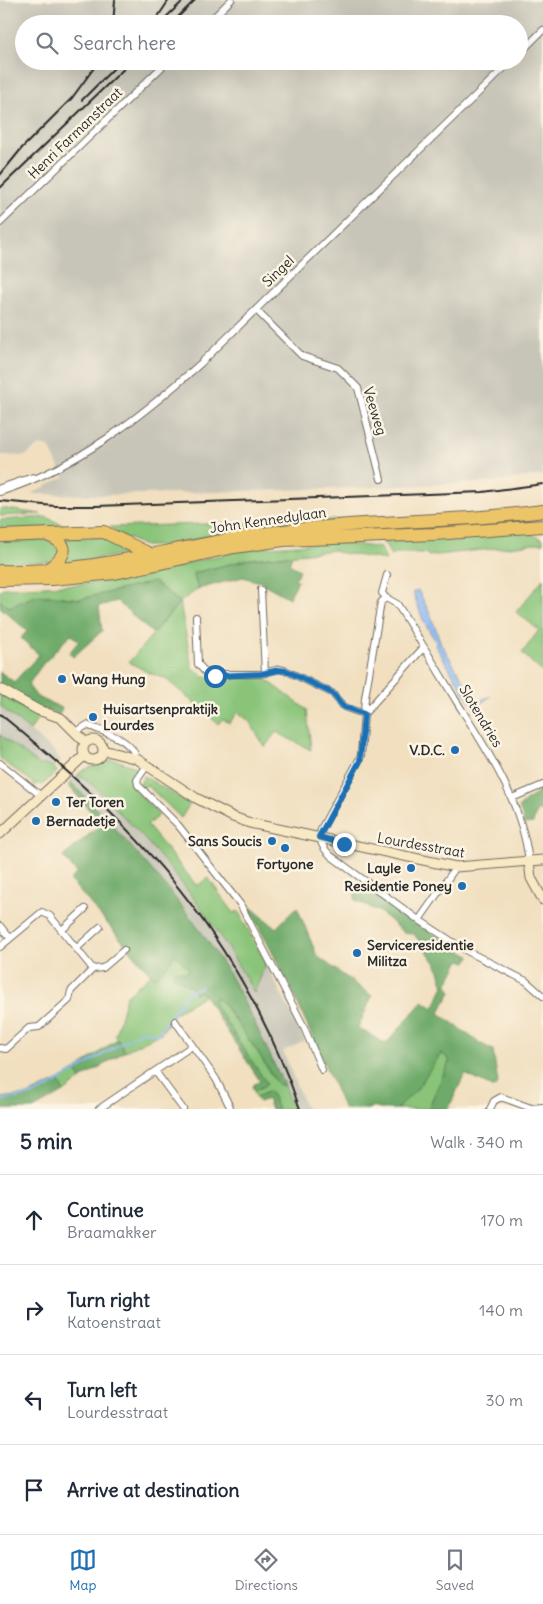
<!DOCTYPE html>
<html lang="en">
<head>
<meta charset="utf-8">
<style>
	body { margin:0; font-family:Delius,sans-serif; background:#f2f2f3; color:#1f2937 }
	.stop { position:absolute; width:15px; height:15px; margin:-11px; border:4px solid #1f6fb2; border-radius:50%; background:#fff }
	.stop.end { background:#1f6fb2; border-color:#fff; box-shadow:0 1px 5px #0008 }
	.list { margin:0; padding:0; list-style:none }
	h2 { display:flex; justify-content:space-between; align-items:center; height:65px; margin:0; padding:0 20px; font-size:21px }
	h2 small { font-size:16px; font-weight:400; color:#747a83 }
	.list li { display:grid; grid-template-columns:32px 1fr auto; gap:15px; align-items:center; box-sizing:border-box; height:90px; padding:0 20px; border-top:1px solid #e0e1e3 }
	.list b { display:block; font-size:19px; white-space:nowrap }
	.list p { margin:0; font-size:16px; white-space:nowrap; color:#747a83 }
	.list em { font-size:16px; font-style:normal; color:#747a83 }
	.icon { flex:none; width:28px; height:28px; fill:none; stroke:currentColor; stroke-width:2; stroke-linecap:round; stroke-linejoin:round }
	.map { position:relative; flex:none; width:543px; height:1109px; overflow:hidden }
	.search { position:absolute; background:#fff; box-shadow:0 5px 20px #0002; left:15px; right:15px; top:15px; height:55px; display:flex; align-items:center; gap:12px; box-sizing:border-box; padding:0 18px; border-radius:28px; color:#747a83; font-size:19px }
	.sheet { height:425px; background:#fff }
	nav { display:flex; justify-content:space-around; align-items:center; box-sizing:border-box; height:70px; border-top:1px solid #e0e1e3; background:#fff; font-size:14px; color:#747a83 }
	nav a { display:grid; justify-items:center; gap:2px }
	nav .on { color:#1f6fb2 }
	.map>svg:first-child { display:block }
	.industrial { fill:#c7c5b8; fill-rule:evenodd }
	.green { fill:#89c479; stroke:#5a7852 }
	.forest { fill:#6eaa69; stroke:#4c6a4a }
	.water { fill:#8ab9f5; stroke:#5a7290 }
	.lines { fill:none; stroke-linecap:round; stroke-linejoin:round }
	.stream { stroke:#8ab9f5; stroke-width:2 }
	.street-casing { stroke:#706a5f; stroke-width:8 }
	.secondary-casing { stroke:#706a5f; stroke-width:11 }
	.highway-casing { stroke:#706a5f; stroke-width:14 }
	.street { stroke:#fff; stroke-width:6 }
	.secondary { stroke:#f8e8c3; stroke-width:9 }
	.highway { stroke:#edc569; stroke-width:12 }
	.rail { stroke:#2b2b2b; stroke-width:2 }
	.route { stroke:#1f6fb2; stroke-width:6 }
	.poi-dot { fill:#1f6fb2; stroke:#fcf5e5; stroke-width:2 }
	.labels { text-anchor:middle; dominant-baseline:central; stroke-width:5; stroke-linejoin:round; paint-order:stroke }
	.street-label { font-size:14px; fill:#2b2b2b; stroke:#fcf5e5 }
	.poi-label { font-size:14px; font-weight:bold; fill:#2b2b2b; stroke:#fcf5e5; text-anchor:start }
</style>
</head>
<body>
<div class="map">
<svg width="543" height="1109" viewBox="0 0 543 1109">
	<rect width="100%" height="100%" fill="#fcf5e5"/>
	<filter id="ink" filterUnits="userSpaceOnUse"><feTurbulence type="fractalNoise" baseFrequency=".02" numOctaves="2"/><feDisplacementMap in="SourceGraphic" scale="10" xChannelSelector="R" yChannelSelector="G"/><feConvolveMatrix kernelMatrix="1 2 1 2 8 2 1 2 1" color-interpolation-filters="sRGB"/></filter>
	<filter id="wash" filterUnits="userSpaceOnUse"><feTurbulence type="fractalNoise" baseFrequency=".0096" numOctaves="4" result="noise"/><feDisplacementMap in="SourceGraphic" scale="20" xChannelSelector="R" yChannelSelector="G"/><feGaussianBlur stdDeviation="1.12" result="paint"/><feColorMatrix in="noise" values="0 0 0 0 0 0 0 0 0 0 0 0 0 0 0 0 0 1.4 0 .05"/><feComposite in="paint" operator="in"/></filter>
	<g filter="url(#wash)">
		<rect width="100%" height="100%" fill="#f1dfbf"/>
		<path class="industrial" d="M0 0H543V475L494 482 351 488 104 495 31 494 64 477 49 447 39 445 25 456 0 455ZM24 24H519V61H24Z
			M0 706 54 751 61 761 54 767 45 764 41 766 0 735Z
			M77 775 85 779 133 825 176 875 227 947 254 992 266 964 305 1041 283 1051 306 1109H292L283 1083 247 1008 220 958 182 905 140 855 70 781Z"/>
		<path class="green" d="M0 508 41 514 0 516Z
			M46 517 69 528 0 532V520Z
			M358 519 191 540 163 546H145L116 533 110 527Z
			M529 530 530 534 543 539V543L429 556 425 553H394L391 557 386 545 382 542Z
			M103 537 135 552 60 566 62 538Z
			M49 540 54 541 60 552 50 562 0 563V541Z
			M340 542 381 548 386 560 336 552 335 550 250 559 193 573 198 589 180 602 192 668 205 677H263L307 710 311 750 276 732 265 747 249 721 238 712 229 723 223 719 218 724 166 679 147 672 129 662 180 602 154 582 80 599 49 595 18 602 10 607 0 601V590L4 588 85 584 152 574 207 558 255 548Z
			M543 579V673L522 653 539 630 516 612Z
			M0 695 27 711 39 716 30 731 0 706Z
			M0 735 41 766 45 764 54 767 57 772 41 786 38 783 34 786 31 781 0 759Z
			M109 760H116L136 767 132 787 159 815 147 825 197 886 208 878 234 913 238 911 266 964 254 993C218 926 173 867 120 813 107 800 94 783 77 775 86 766 98 767 109 760Z
			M144 776 190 804 181 818 147 785 143 788 140 784Z
			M175 954 189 969 186 973 172 975 191 987 195 993 201 992 204 995 175 1013 161 1033 125 1051 115 1036 126 996 151 974 154 978 166 967Z
			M214 998H217L224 1005 259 1054 272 1077 281 1086 283 1083 292 1109H278L270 1091 256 1097 254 1091 267 1084 213 1002Z
			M441 1053 450 1059 428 1109H397L417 1089Z
			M76 1070 81 1079 64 1092 58 1081Z"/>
		<path class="forest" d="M292 555 289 564 300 570 295 579 298 581 289 598 260 582 243 577 198 589 193 573 250 559Z
			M154 582 180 602 152 633 117 601 99 606 102 631 73 657 69 653 79 641 71 634 42 665 28 685 37 697 62 708 59 715 43 709 39 716 27 711 0 695V672L14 682 39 655 21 638 27 631 0 607V601L10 607 37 595 80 599Z
			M70 781C123 837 177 893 219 958 244 997 263 1041 283 1083L282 1086 277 1084 259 1054 224 1005 217 998H215L213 1002 267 1084 254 1091 252 1086 260 1081 202 992 195 993 191 987 172 975 174 970 186 973 189 969 175 954 166 967 154 978 70 880 77 873 63 857 101 824 69 786Z
			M543 790V812L537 810 533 823 525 824 519 807 529 798Z
			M362 884 412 921 470 956 467 962 460 960 447 985 451 992 439 1013 478 1042 493 1050 498 1083 494 1088 465 1074 448 1109H428L450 1060 441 1053 417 1089 397 1109H379L374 1106 368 1109H344L291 988 247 904 276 928 297 907 317 956 372 996 358 1028 386 1044 423 1001 433 1008 444 986 437 965 414 934 403 932 380 912 355 900V889Z
			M117 1039 125 1051 81 1079 76 1070Z
			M58 1081 64 1092 33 1109H0V1098L28 1095Z
			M270 1091 278 1109H271L267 1099 259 1102 256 1097Z"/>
		<path class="water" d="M418 590 431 616 441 644 475 699 478 701 491 696 474 708 435 645 436 642 423 620 413 592Z"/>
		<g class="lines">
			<path class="stream" d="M0 1100 32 1095 51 1086 143 1030 157 1035 187 993 200 987"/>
		</g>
	</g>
	<g filter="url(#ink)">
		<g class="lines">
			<g class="street-casing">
				<path id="street" d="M207 24 231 0
					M519 54 543 30
					M0 223 168 61
					M256 310 302 356 338 368 358 388 381 479
					M0 488 33 477
					M0 492C76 468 142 416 201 363L511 61
					M261 590 265 673
					M386 598 381 602 365 698 361 756 321 829C318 841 323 848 331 856L416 918 465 950 526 981 543 996
					M386 598 397 604C417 635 436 667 455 699 487 750 522 801 529 862
					M386 598 382 593 387 575
					M196 617 198 664 207 674H261L279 669 287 671 332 693 344 707 364 714 423 648
					M76 732 87 725C105 733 131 738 137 759
					M0 763 40 795
					M146 767 137 780 138 785 178 825 240 904 303 1025 322 1070
					M512 798 543 785
					M419 920 456 867
					M0 926 10 938
					M62 930 85 909
					M0 947 42 912 50 916 93 969 71 991 69 1000 39 1027 29 1028 6 1049 0 1048
					M77 948 100 927
					M93 969 103 968 124 950
					M175 1021 216 1079 231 1109
					M155 1071 183 1109
					M99 1109 192 1046
					M490 1109 494 1101 501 1097 531 1108 543 1107"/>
			</g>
			<g class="secondary-casing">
				<path id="secondary" d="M0 689 38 710 61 718 86 743
					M83 750a10 10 0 1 1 20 0a10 10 0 1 1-20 0Z
					M103 750 137 759 196 798 233 817 250 823 456 867 543 860
					M0 834 84 756
					M529 862 531 878 543 900"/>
			</g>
			<g class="highway-casing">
				<path id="highway" d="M47 535C73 545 65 557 47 570
					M0 536 104 532 154 556
					M0 571C99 574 181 544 276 532 364 520 454 523 543 511
					M0 580 52 579 115 573 234 547 284 540 434 534 543 526"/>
			</g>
			<use href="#street" class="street"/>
			<use href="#secondary" class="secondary"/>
			<use href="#highway" class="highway"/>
			<path class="rail" d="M155 21 169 0
				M113 24 115 0
				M159 24 184 0
				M171 24 195 0
				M82 100 121 61
				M0 175 22 148 72 98 99 61
				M0 188 132 61
				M0 501 55 506H96L483 492 543 484
				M0 714C139 827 240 937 300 1109"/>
		</g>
	</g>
	<g class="lines" filter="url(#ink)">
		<path class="route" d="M215 676 261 674 279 670 287 671 332 693 344 707 364 714 360 761 319 837 344 844"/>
	</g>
	<g class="poi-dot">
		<circle cx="62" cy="679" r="5"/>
		<circle cx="93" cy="717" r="5"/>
		<circle cx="455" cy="750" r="5"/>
		<circle cx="56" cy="802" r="5"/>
		<circle cx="36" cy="821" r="5"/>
		<circle cx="272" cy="841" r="5"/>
		<circle cx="285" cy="848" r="5"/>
		<circle cx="411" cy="868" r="5"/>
		<circle cx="462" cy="886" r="5"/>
		<circle cx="357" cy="953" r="5"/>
	</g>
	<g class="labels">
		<g class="street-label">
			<text transform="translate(75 133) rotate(-44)">Henri Farmanstraat</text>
			<text transform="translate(278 271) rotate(-44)">Singel</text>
			<text transform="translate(375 411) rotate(73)">Veeweg</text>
			<text transform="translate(268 520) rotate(-8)">John Kennedylaan</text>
			<text transform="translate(481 716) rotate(59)">Slotendries</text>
			<text transform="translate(421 845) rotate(10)">Lourdesstraat</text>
		</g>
		<g class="poi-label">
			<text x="72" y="679">Wang Hung</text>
			<text x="103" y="709">Huisartsenpraktijk<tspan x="103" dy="16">Lourdes</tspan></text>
			<text x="445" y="750" text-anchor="end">V.D.C.</text>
			<text x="66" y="802">Ter Toren</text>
			<text x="46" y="821">Bernadetje</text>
			<text x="262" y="841" text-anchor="end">Sans Soucis</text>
			<text x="285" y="864" text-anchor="middle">Fortyone</text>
			<text x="401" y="868" text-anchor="end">Layle</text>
			<text x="452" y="886" text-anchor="end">Residentie Poney</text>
			<text x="367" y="945">Serviceresidentie<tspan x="367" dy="16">Militza</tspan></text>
		</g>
	</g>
</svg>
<div class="stop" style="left:215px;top:676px"></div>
<div class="stop end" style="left:344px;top:844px"></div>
<div class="search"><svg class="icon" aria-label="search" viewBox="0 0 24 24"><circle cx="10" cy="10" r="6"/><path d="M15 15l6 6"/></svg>Search here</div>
</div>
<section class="sheet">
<h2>5 min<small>Walk · 340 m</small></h2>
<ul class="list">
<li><svg class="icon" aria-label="ahead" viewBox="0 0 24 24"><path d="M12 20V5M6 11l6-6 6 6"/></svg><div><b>Continue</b><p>Braamakker</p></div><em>170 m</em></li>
<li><svg class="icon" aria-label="right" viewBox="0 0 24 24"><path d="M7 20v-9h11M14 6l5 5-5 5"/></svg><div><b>Turn right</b><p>Katoenstraat</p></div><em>140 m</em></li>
<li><svg class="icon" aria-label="left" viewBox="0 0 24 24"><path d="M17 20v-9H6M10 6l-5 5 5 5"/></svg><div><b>Turn left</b><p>Lourdesstraat</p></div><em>30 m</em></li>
<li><svg class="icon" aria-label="arrive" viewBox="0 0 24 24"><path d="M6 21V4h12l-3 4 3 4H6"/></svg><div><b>Arrive at destination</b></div></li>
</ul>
</section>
<nav>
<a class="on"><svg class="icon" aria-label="map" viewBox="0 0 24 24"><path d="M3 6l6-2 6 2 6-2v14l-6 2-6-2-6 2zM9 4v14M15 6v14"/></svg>Map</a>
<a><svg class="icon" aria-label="directions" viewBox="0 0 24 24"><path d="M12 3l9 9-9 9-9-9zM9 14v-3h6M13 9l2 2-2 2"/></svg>Directions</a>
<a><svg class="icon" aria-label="saved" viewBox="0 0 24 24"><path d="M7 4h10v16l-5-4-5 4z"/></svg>Saved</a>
</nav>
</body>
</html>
